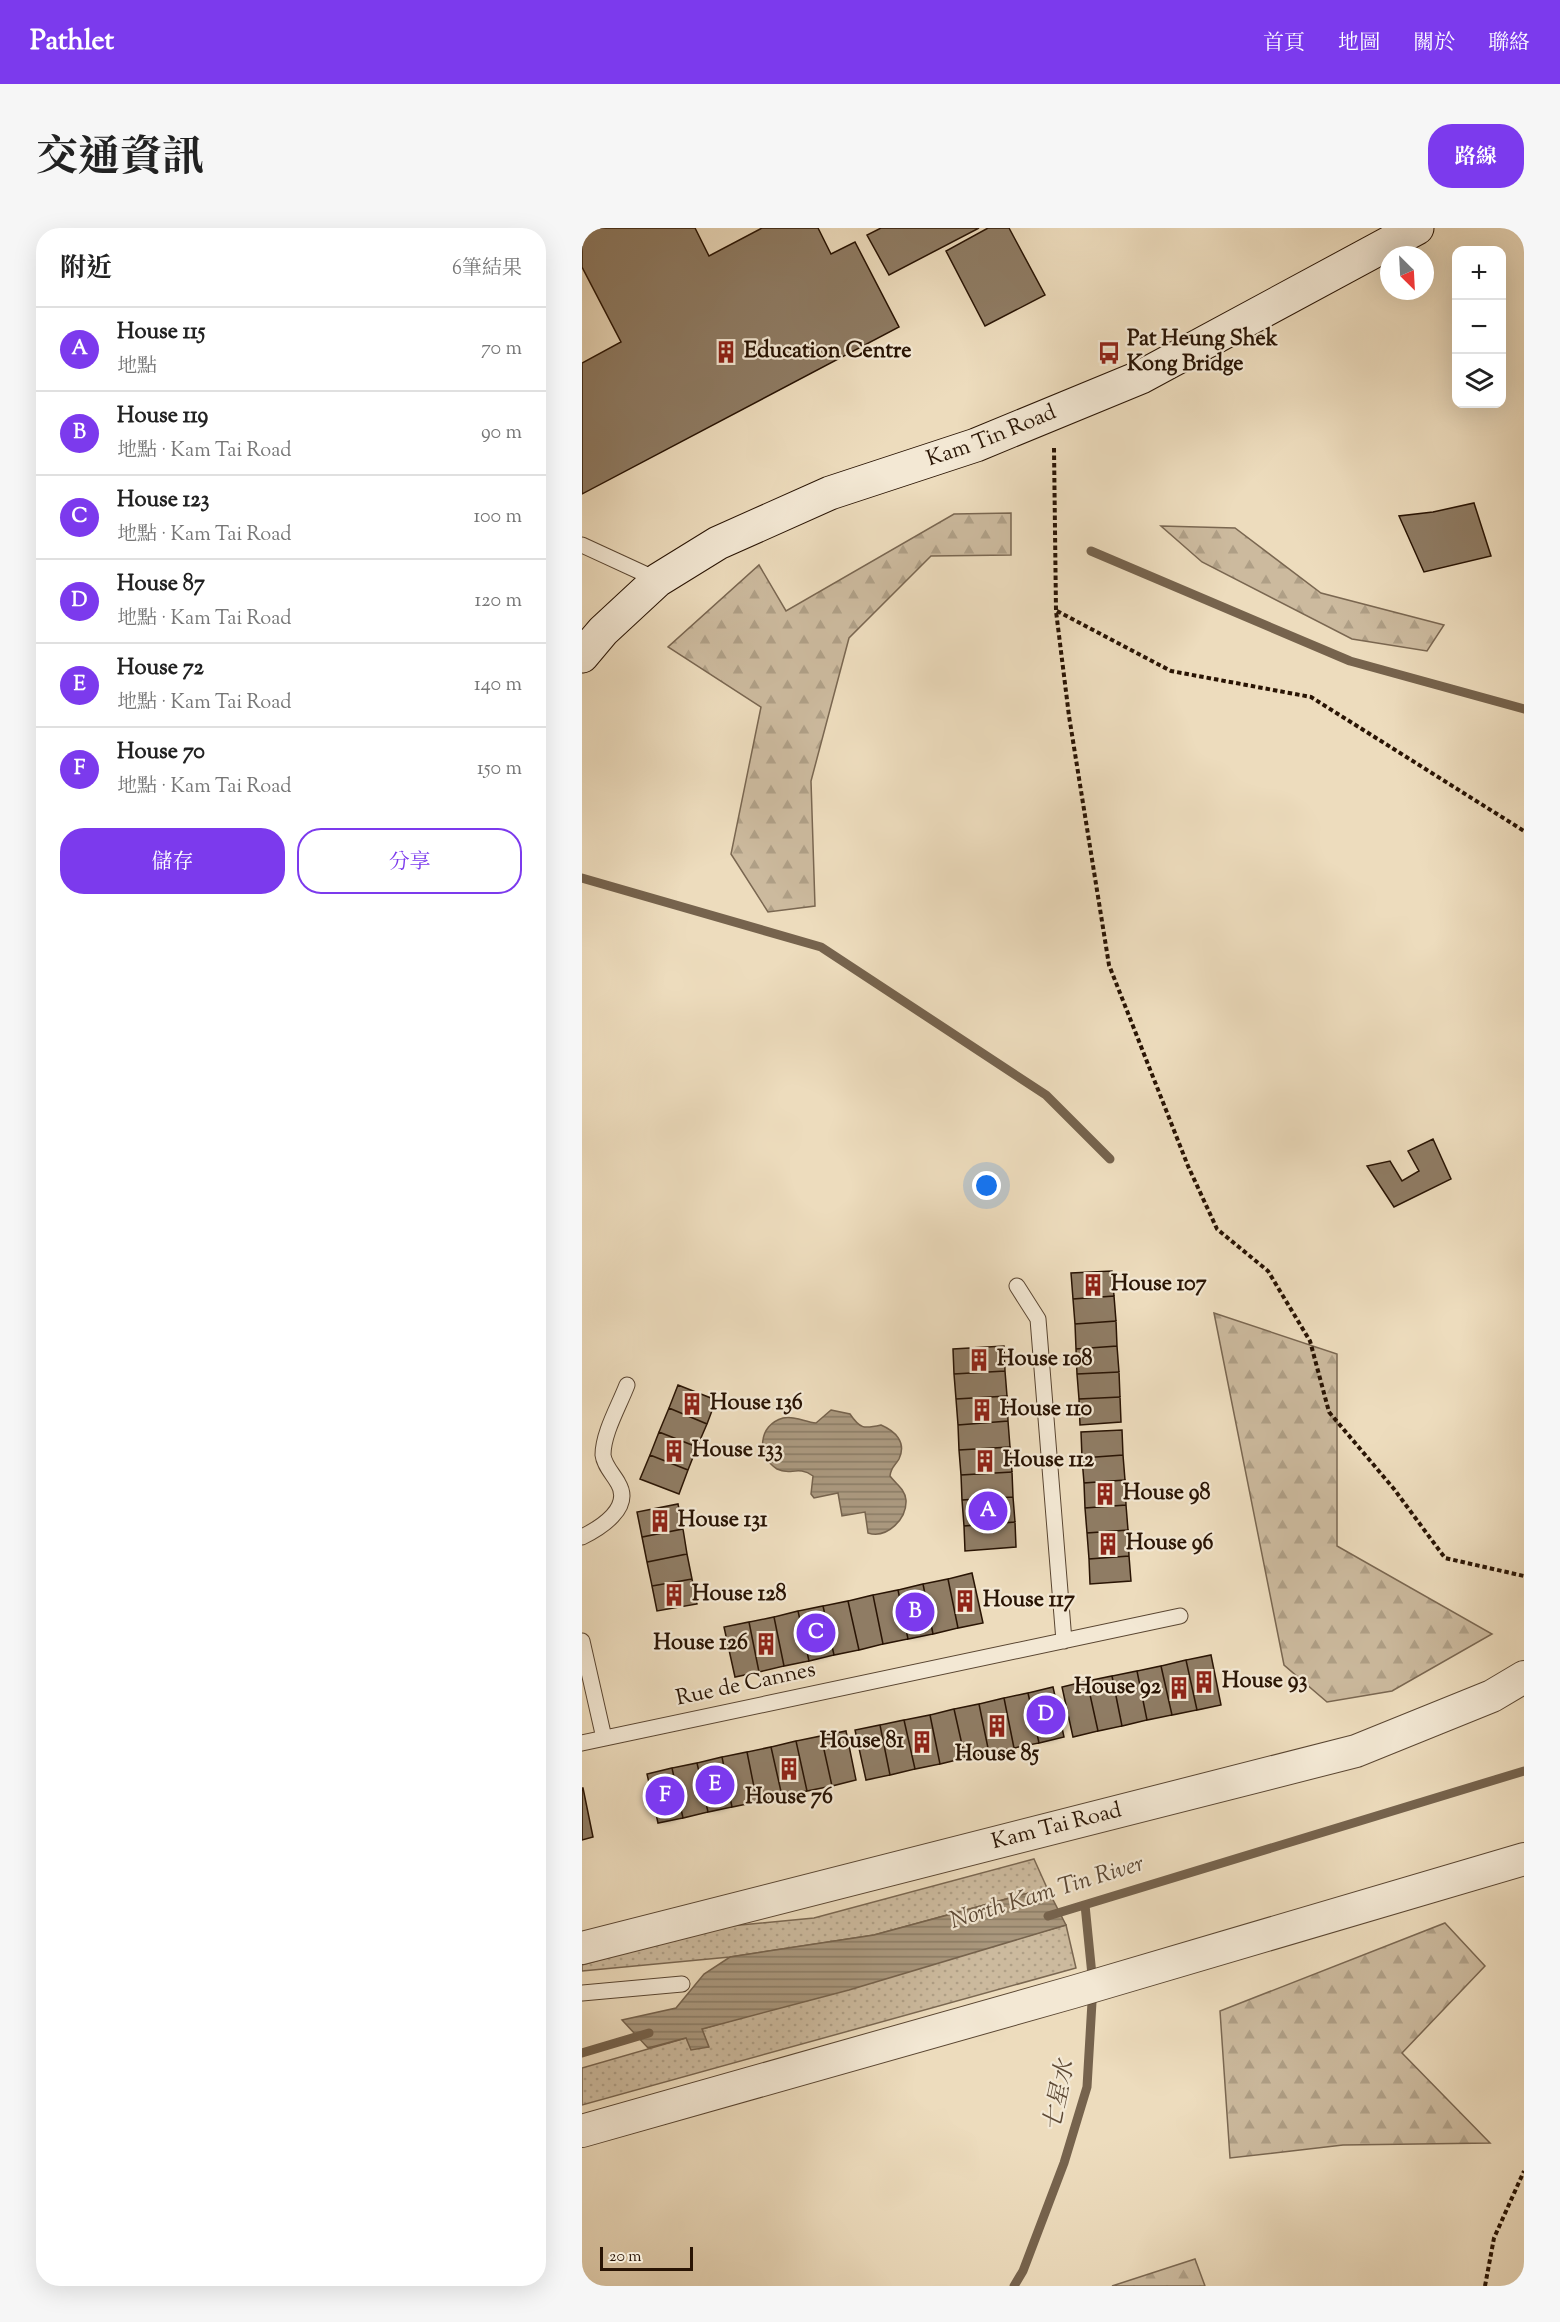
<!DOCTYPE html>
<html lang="zh-TW">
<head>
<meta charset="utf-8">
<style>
	body { margin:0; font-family:"Sorts Mill Goudy","Noto Serif TC",serif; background:#f6f6f6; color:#222 }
	.controls { position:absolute; right:18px; top:18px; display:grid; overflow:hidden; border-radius:12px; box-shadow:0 6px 24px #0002 }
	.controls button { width:54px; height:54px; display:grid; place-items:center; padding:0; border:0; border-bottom:2px solid #e0e0e0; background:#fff; color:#222; font:30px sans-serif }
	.compass { position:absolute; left:798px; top:18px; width:54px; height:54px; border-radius:50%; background:#fff; box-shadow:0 6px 24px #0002; rotate:156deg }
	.scale { position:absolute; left:18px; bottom:15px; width:93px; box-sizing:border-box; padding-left:6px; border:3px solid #291404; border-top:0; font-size:16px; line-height:21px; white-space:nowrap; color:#291404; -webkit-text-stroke:4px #f3e8d4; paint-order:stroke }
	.you { position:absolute; left:405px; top:958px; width:21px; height:21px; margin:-15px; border:4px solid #fff; border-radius:50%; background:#1a73e8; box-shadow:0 0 0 9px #1a73e833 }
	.badge { display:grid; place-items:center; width:39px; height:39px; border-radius:50%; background:#7c3aed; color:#fff; font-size:20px; font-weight:700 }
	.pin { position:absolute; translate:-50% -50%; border:3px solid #fff; box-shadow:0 2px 6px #0006 }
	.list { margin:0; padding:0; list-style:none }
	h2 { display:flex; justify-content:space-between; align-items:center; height:78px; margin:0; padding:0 24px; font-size:26px }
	h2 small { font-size:20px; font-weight:400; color:#767676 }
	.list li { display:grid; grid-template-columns:39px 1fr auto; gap:18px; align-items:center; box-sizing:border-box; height:84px; padding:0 24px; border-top:2px solid #e0e0e0 }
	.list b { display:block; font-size:22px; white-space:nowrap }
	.list p { margin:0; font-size:20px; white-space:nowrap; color:#767676 }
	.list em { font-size:20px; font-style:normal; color:#767676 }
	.actions { display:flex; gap:12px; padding:18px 24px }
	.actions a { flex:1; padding:14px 0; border:2px solid #7c3aed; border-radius:24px; text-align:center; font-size:21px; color:#7c3aed }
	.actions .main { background:#7c3aed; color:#fff }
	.icon { flex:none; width:33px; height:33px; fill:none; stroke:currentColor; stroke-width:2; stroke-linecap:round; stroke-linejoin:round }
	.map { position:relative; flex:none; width:942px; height:2058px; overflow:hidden; border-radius:24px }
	header { display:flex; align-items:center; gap:36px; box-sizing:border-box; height:84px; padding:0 30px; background:#7c3aed; color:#fff }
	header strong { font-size:28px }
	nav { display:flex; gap:33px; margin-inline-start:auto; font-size:21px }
	.intro { display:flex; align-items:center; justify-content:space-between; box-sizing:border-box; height:144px; padding:0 36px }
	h1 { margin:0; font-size:42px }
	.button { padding:15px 27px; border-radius:24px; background:#7c3aed; color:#fff; font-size:21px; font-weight:700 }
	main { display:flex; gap:36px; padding:0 36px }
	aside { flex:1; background:#fff; border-radius:24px; box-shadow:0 6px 24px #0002 }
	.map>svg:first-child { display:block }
	.grass { fill:url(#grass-dots); stroke:#7a6751; stroke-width:1.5 }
	.forest { fill:url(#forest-firs); stroke:#7a6751; stroke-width:1.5 }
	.water { fill:url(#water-rules); stroke:#76634d; stroke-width:1.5 }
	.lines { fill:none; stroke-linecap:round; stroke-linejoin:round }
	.stream { stroke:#76634d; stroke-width:9 }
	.building { fill:#8f7c64; stroke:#291404; stroke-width:1.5 }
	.service-casing { stroke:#5a4632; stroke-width:17 }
	.minor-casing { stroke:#5a4632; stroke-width:34 }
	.secondary-casing { stroke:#291404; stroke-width:35 }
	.path { stroke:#291404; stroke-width:4; stroke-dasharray:4.5 3; stroke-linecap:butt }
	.service { stroke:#f3e8d4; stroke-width:15 }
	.minor { stroke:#f3e8d4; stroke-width:32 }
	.secondary { stroke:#f3e8d4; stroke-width:33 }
	.labels { text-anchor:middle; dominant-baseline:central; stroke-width:4.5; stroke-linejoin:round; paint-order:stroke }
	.poi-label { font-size:22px; font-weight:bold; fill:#291404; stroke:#f3e8d4; text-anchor:start }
	.street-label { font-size:22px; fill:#291404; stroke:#f3e8d4 }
	.water-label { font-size:24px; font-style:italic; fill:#5d4935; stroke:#f3e8d4 }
</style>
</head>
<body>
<header>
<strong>Pathlet</strong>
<nav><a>首頁</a><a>地圖</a><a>關於</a><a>聯絡</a></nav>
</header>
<div class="intro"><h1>交通資訊</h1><a class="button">路線</a></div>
<main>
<aside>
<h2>附近<small>6筆結果</small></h2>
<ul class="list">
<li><span class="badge">A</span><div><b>House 115</b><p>地點</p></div><em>70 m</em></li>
<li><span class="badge">B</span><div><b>House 119</b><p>地點 · Kam Tai Road</p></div><em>90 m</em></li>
<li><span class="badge">C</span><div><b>House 123</b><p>地點 · Kam Tai Road</p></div><em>100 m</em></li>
<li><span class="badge">D</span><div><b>House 87</b><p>地點 · Kam Tai Road</p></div><em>120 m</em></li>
<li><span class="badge">E</span><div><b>House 72</b><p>地點 · Kam Tai Road</p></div><em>140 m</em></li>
<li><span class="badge">F</span><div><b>House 70</b><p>地點 · Kam Tai Road</p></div><em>150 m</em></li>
</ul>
<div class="actions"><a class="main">儲存</a><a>分享</a></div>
</aside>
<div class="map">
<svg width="942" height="2058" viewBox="0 0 942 2058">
	<defs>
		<pattern id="grass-dots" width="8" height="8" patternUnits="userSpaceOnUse" patternTransform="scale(1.5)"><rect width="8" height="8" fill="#ccba9e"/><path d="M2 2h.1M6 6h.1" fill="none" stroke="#af9f86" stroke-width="1.8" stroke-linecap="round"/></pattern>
		<pattern id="forest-firs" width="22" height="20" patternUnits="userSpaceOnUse" patternTransform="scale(1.5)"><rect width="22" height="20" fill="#ccba9e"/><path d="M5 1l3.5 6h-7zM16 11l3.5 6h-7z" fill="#af9f86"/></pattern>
		<pattern id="water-rules" width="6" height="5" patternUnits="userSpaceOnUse" patternTransform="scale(1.5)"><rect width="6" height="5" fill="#aa987e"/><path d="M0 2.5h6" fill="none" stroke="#8a7b65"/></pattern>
	</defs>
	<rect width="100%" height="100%" fill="#eddcbd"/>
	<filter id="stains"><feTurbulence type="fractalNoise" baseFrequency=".00333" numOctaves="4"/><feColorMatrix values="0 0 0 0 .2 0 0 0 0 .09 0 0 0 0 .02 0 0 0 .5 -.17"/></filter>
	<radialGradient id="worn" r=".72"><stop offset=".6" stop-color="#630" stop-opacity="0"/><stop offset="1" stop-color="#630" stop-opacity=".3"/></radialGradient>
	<path class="grass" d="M452 1631 465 1660 292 1707 148 1729 0 1743V1737L127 1700 232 1690Z
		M484 1697 494 1740 0 1877V1840L104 1810 126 1819 120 1801Z"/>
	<path class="forest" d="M429 285V327L349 328 267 410 229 553 233 678 186 684 149 626 179 479 86 419 177 337 204 383 372 286Z
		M579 298 653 300 739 365 862 397 845 423 770 411 620 334Z
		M632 1085 755 1126V1318L910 1406 810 1463 745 1474 702 1437Z
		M863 1695 903 1738 820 1825 908 1915 761 1917 648 1930 638 1783Z
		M613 2031 623 2058H530Z"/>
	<path class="water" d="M249 1182 268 1186C278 1201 282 1201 299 1197 313 1203 325 1214 317 1231 313 1238 309 1239 308 1248 313 1255 323 1261 324 1272 325 1291 305 1311 286 1305L283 1284 260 1288 256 1265 232 1270 229 1266 231 1248C216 1237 208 1248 195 1241 174 1228 176 1197 201 1190 211 1187 223 1194 234 1195Z
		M465 1660 484 1697 267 1762 120 1801 127 1819 109 1822 104 1810 66 1820 40 1792 94 1780 122 1746 148 1729 292 1707Z"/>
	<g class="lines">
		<path class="stream" d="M509 323 768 433 942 481
			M0 650 239 719 464 867 528 931
			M466 1688 942 1543
			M0 1825 67 1805
			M432 2058 441 2043 482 1935 505 1859 511 1757 503 1677"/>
	</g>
	<path class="building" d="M0 0H113L127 28 180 0H236L249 26 273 14 317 99 0 266V135L39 114 0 39Z
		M299 0H397L307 47 285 7Z
		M406 0H427L463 67 403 98 364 23Z
		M892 275 909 328 842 344 817 288 851 284Z
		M851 911 869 951 812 979 785 938 808 933 820 953 837 943 826 923Z
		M530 1043 532 1068 491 1071 489 1045Z
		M532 1068 534 1093 493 1096 491 1071Z
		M534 1093 535 1118 494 1121 493 1096Z
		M422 1118 423 1143 372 1146 371 1121Z
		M535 1118 537 1144 495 1146 494 1121Z
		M423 1143 425 1168 374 1171 372 1146Z
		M537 1144 538 1169 497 1171 495 1146Z
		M96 1157 134 1172 125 1196 87 1180Z
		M425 1168 426 1193 376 1197 374 1171Z
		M538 1169 539 1194 498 1197 497 1171Z
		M87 1180 125 1196 115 1219 77 1204Z
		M426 1193 428 1219 377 1222 376 1197Z
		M540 1202 541 1227 500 1230 499 1204Z
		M77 1204 115 1219 106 1242 68 1227Z
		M428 1219 430 1244 379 1247 377 1222Z
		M68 1227 106 1242 97 1266 58 1251Z
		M541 1227 543 1252 502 1255 500 1230Z
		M430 1244 431 1269 380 1272 379 1247Z
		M543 1252 544 1277 503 1280 502 1255Z
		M431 1269 433 1294 382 1298 380 1272Z
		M96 1276 101 1301 60 1309 55 1284Z
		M544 1277 546 1302 505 1305 503 1280Z
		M433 1294 434 1319 383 1323 382 1298Z
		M101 1301 105 1326 65 1334 60 1309Z
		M546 1302 547 1328 507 1331 505 1305Z
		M105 1326 110 1351 70 1358 65 1334Z
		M547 1328 549 1353 508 1356 507 1331Z
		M390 1345 401 1395 376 1400 366 1351Z
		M110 1351 115 1376 75 1383 70 1358Z
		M366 1351 376 1400 351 1406 341 1356Z
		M341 1356 351 1406 326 1411 316 1362Z
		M316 1362 326 1411 301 1416 291 1367Z
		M291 1367 301 1416 277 1422 266 1373Z
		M266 1373 277 1422 252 1427 241 1378Z
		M241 1378 252 1427 227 1433 216 1383Z
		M216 1383 227 1433 202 1438 192 1389Z
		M192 1389 202 1438 177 1444 167 1394Z
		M167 1394 177 1444 153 1449 142 1399Z
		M629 1427 639 1477 615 1482 604 1432Z
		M604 1432 615 1482 590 1487 579 1438Z
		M579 1438 590 1487 565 1492 555 1443Z
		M555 1443 565 1492 540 1498 530 1448Z
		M530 1448 540 1498 516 1503 505 1453Z
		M505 1453 516 1503 491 1509 480 1459Z
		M471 1459 482 1509 457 1515 446 1465Z
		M446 1465 457 1515 432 1520 422 1470Z
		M422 1470 432 1520 407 1525 397 1476Z
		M397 1476 407 1525 383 1530 372 1481Z
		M372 1481 383 1530 358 1536 348 1487Z
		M348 1487 358 1536 333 1541 322 1492Z
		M322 1492 333 1541 308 1547 298 1497Z
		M298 1497 308 1547 284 1552 273 1502Z
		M264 1503 274 1552 250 1558 239 1508Z
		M239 1508 250 1558 225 1563 214 1513Z
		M214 1513 225 1563 200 1568 189 1519Z
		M189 1519 200 1568 175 1574 165 1524Z
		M165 1524 175 1574 150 1579 140 1529Z
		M140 1529 150 1579 126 1584 115 1535Z
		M115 1535 126 1584 101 1590 90 1540Z
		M90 1540 101 1590 76 1595 65 1546Z
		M1 1560 11 1609 0 1612V1560Z"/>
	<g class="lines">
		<g class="service-casing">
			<path id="service" d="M0 317 76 352
				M435 1058 456 1091 482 1413
				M0 1309C18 1300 51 1280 36 1255 31 1246 22 1237 21 1227 21 1205 37 1178 45 1157
				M0 1413 22 1510
				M0 1515 598 1388
				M0 1765 100 1756"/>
		</g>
		<g class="minor-casing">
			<g id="minor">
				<path id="s1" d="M0 1720 774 1523 910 1468 942 1449"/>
				<path d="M0 1903 491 1764 942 1631"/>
			</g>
		</g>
		<g class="secondary-casing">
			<g id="secondary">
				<path id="s2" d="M0 428 21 403 76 352 136 315 248 265 394 217 559 149 835 0"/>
			</g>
		</g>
		<path class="path" d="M472 220 474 383 487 488 527 737 606 938 635 1001 686 1043 728 1113 747 1184 812 1261 863 1330 942 1348
			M475 383 589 443 729 469 942 603
			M903 2058 912 2010 942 1943"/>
		<use href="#service" class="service"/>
		<use href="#minor" class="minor"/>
		<use href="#secondary" class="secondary"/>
	</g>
	<defs>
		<g id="building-bare" transform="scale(1.8)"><path d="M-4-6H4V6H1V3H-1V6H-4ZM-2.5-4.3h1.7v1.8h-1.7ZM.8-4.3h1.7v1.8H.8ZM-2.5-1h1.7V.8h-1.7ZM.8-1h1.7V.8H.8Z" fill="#8f2418" stroke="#f3e8d4" stroke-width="2.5" paint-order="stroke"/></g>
		<g id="bus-bare" transform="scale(1.8)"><path d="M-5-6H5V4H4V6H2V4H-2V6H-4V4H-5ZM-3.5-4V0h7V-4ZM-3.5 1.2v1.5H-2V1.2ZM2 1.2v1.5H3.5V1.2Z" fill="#8f2418" stroke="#f3e8d4" stroke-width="2.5" paint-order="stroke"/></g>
	</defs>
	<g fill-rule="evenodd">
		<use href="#building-bare" x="144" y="124"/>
		<use href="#bus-bare" x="527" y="125"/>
		<use href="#building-bare" x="511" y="1057"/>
		<use href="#building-bare" x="397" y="1132"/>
		<use href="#building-bare" x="110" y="1176"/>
		<use href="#building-bare" x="400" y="1182"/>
		<use href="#building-bare" x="92" y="1223"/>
		<use href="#building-bare" x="403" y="1233"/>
		<use href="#building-bare" x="523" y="1266"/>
		<use href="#building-bare" x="78" y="1293"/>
		<use href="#building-bare" x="526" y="1316"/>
		<use href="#building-bare" x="92" y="1367"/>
		<use href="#building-bare" x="383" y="1373"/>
		<use href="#building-bare" x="184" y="1416"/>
		<use href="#building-bare" x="622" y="1454"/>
		<use href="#building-bare" x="597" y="1460"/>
		<use href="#building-bare" x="415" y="1498"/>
		<use href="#building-bare" x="340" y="1514"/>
		<use href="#building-bare" x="207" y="1541"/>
	</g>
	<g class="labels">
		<g class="poi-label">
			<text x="545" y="112">Pat Heung Shek<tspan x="545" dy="25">Kong Bridge</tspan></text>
			<text x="162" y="124">Education Centre</text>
			<text x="529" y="1057">House 107</text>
			<text x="415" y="1132">House 108</text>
			<text x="128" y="1176">House 136</text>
			<text x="418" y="1182">House 110</text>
			<text x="110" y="1223">House 133</text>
			<text x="421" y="1233">House 112</text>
			<text x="541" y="1266">House 98</text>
			<text x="96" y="1293">House 131</text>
			<text x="544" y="1316">House 96</text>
			<text x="110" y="1367">House 128</text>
			<text x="401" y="1373">House 117</text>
			<text x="166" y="1416" text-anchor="end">House 126</text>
			<text x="640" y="1454">House 93</text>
			<text x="579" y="1460" text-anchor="end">House 92</text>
			<text x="322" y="1514" text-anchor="end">House 81</text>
			<text x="415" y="1527" text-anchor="middle">House 85</text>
			<text x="207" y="1570" text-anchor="middle">House 76</text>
		</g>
		<g class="street-label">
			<text stroke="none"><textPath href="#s2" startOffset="472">Kam Tin Road</textPath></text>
			<text transform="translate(164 1457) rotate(-12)">Rue de Cannes</text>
			<text stroke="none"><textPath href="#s1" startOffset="490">Kam Tai Road</textPath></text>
		</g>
		<g class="water-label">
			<text transform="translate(465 1665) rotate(-17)">North Kam Tin River</text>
			<text transform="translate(478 1868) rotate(-78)">七星水</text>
		</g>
	</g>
	<rect width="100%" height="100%" filter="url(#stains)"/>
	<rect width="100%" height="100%" fill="url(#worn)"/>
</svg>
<div class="controls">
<button>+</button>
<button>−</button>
<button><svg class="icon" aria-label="layers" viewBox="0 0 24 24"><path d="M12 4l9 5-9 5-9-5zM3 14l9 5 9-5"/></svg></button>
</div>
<svg class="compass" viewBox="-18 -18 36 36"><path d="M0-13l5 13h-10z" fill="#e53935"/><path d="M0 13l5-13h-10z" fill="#767676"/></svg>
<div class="scale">20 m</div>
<div class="you"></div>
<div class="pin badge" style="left:406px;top:1283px">A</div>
<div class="pin badge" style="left:333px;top:1384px">B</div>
<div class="pin badge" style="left:234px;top:1405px">C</div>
<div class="pin badge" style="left:464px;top:1487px">D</div>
<div class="pin badge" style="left:133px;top:1557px">E</div>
<div class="pin badge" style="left:83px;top:1568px">F</div>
</div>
</main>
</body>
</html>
